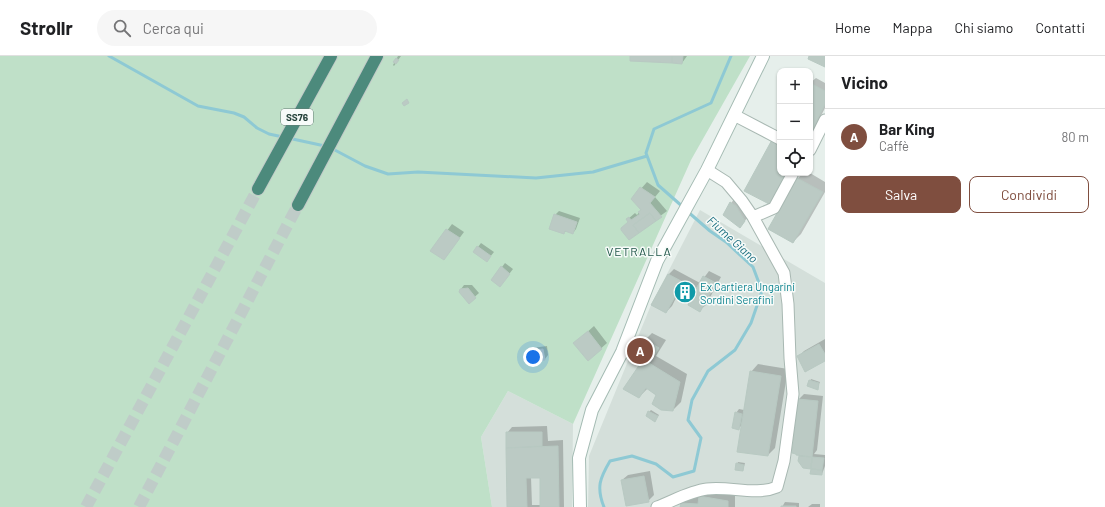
<!DOCTYPE html>
<html lang="it">
<head>
<meta charset="utf-8">
<style>
	body { margin:0; font-family:Barlow,sans-serif; background:#f6f6f6; color:#202124 }
	.controls { position:absolute; right:12px; top:12px; display:grid; overflow:hidden; border-radius:8px; box-shadow:0 1px 3px #0004 }
	.controls button { width:36px; height:36px; display:grid; place-items:center; padding:0; border:0; border-bottom:1px solid #e0e0e0; background:#fff; color:#202124; font:20px sans-serif }
	.you { position:absolute; left:533px; top:301px; width:14px; height:14px; margin:-10px; border:3px solid #fff; border-radius:50%; background:#1a73e8; box-shadow:0 0 0 6px #1a73e833 }
	.badge { display:grid; place-items:center; width:26px; height:26px; border-radius:50%; background:#7f4e3f; color:#fff; font-size:13px; font-weight:700 }
	.pin { position:absolute; translate:-50% -50%; border:2px solid #fff; box-shadow:0 1px 4px #0006 }
	.list { margin:0; padding:0; list-style:none }
	h2 { display:flex; justify-content:space-between; align-items:center; height:52px; margin:0; padding:0 16px; font-size:17px }
	h2 small { font-size:13px; font-weight:400; color:#757577 }
	.list li { display:grid; grid-template-columns:26px 1fr auto; gap:12px; align-items:center; box-sizing:border-box; height:56px; padding:0 16px; border-top:1px solid #e0e0e0 }
	.list b { display:block; font-size:15px; white-space:nowrap }
	.list p { margin:0; font-size:13px; white-space:nowrap; color:#757577 }
	.list em { font-size:13px; font-style:normal; color:#757577 }
	.actions { display:flex; gap:8px; padding:12px 16px }
	.actions a { flex:1; padding:9px 0; border:1px solid #7f4e3f; border-radius:8px; text-align:center; font-size:14px; color:#7f4e3f }
	.actions .main { background:#7f4e3f; color:#fff }
	.icon { flex:none; width:22px; height:22px; fill:none; stroke:currentColor; stroke-width:2; stroke-linecap:round; stroke-linejoin:round }
	.map { position:relative; flex:none; width:825px; height:451px; overflow:hidden }
	header { display:flex; align-items:center; gap:24px; box-sizing:border-box; height:56px; padding:0 20px; background:#fff; border-bottom:1px solid #e0e0e0 }
	header strong { font-size:19px }
	nav { display:flex; gap:22px; margin-inline-start:auto; font-size:14px }
	.search { width:280px; height:36px; background:#f6f6f6; display:flex; align-items:center; gap:10px; box-sizing:border-box; padding:0 14px; border-radius:22px; color:#757577; font-size:15px }
	main { display:flex }
	aside { flex:1; background:#fff }
	.map>svg:first-child { display:block }
	.built { fill:#d4dfda }
	.green { fill:#bfe0c8 }
	.shadow { fill:#0003; fill-rule:evenodd }
	.lines { fill:none; stroke-linecap:round; stroke-linejoin:round }
	.stream { stroke:#8ec9d4; stroke-width:3 }
	.building { fill:#bbcac4; stroke:#b8c9c2 }
	.trunk-tunnel { stroke:#bfccc8; stroke-width:12; stroke-dasharray:12 6; stroke-linecap:butt }
	.minor-casing { stroke:#a8b8b2; stroke-width:13 }
	.secondary-casing { stroke:#a4bbb3; stroke-width:14 }
	.trunk-casing { stroke:#c2cac8; stroke-width:14 }
	.minor { stroke:#fff; stroke-width:11 }
	.secondary { stroke:#fff; stroke-width:12 }
	.trunk { stroke:#4c8a7c; stroke-width:12 }
	.labels { text-anchor:middle; dominant-baseline:central; stroke-width:3; stroke-linejoin:round; paint-order:stroke }
	.shield { fill:#f7fbf9; stroke:#637a73; stroke-width:1 }
	.shield-label { font-size:10px; font-weight:bold; fill:#24423a }
	.culture-label { font-size:11px; fill:#0d838f; stroke:#f7fbf9; text-anchor:start }
	.water-label { font-size:12px; font-style:italic; fill:#1c6f80; stroke:#f7fbf9 }
	.neighbourhood-label { font-size:12px; letter-spacing:1px; fill:#1f5548; stroke:#f7fbf9 }
</style>
</head>
<body>
<header>
<strong>Strollr</strong>
<div class="search"><svg class="icon" aria-label="search" viewBox="0 0 24 24"><circle cx="10" cy="10" r="6"/><path d="M15 15l6 6"/></svg>Cerca qui</div>
<nav><a>Home</a><a>Mappa</a><a>Chi siamo</a><a>Contatti</a></nav>
</header>
<main>
<div class="map">
<svg width="825" height="451" viewBox="0 0 825 451">
	<rect width="100%" height="100%" fill="#e6efeb"/>
	<path class="built" d="M700 154 825 227V451H588L589 400 651 249Z
		M508 335 573 368 572 451H492L481 381Z"/>
	<path class="green" d="M0 0H750L691 104 573 368 508 335 481 381 492 451H0Z"/>
	<path class="shadow" d="M398 0H401L394 10 393 9Z
		M631 0H687L682 7Z
		M816 22 825 27V52L810 81V27Z
		M803 117H810L825 126V136L801 178 793 186 769 173 798 122Z
		M647 126 660 135 655 141 667 155 629 183 628 163 635 157 637 159 642 153 632 143Z
		M734 143 748 161 743 167 724 158Z
		M559 155 580 162 576 173 573 177 566 175 564 177 555 159Z
		M452 168 464 176 444 203 432 195Z
		M481 187 494 196 490 201 478 191Z
		M505 207 513 213 503 226 502 211Z
		M674 213 700 227 709 215 721 221 706 249 700 254 691 245 678 238 672 250 666 256 652 249 669 218Z
		M464 229H472L479 237 469 246 461 233Z
		M594 270 607 287 588 304 575 287Z
		M652 277 666 284 656 300 687 318 681 346 673 354 648 332 639 341 645 284Z
		M825 283V304L798 301 804 295Z
		M547 290 548 299 545 303 528 296 532 292Z
		M758 308 788 313 775 392 768 399 742 369 739 372 736 357 739 353 744 354 751 316Z
		M811 323 820 326 817 332 810 325Z
		M804 338 823 340 817 394 814 398 825 399V410L822 418 799 405V343Z
		M651 354 659 359 656 363 649 356Z
		M547 370 548 385 563 384 564 451H508L507 377 512 371ZM531 421H541V449H532Z
		M738 406 745 407 743 414 737 408Z
		M650 415 654 439 648 445 622 424 628 419Z
		M707 433 735 437V451H681L682 448 689 440 700 441Z
		M785 446 799 447V451H803H782Z
		M812 448H820V451H808Z"/>
	<g class="lines">
		<path class="stream" d="M109 0 198 50 234 57 244 61 257 72 269 78 283 81
			M288 82 325 90
			M331 92 365 110 388 118 418 116 536 122 593 116 647 100
			M683 151 658 129 646 97 654 73 711 47 731 0
			M604 451C596 431 600 422 610 405L632 400 656 408 673 421 694 415 701 382 688 364 692 344 708 315 735 294 751 267 762 235 753 211 726 186 710 175 687 155"/>
	</g>
	<path class="building" d="M630 0H672V7L630 5Z
		M672 0H683L682 8 672 7Z
		M809 0H825V11L808 3Z
		M396 2 399 4 396 8 393 6Z
		M810 27 825 35V48L810 78Z
		M407 43 409 47 404 50 402 47Z
		M773 82 780 86V117H788L771 149 744 135Z
		M797 122 823 136 793 187 768 173Z
		M640 131 655 141 650 147 662 161 656 165 650 157 633 169 639 177 629 184 621 174V172L628 166 626 163 629 161 631 164 640 158 638 156 641 154 631 143Z
		M730 146 736 150 745 165 740 172 723 159Z
		M650 157 656 165 639 177 633 169Z
		M554 158 577 166 573 178 565 175 564 178 549 173Z
		M446 173 460 182 444 204 430 195Z
		M477 190 491 200 487 206 473 196Z
		M501 210 510 218 500 231 491 224Z
		M668 218 696 233 703 220 716 227 700 256 688 249 689 246 676 239 666 257 651 249Z
		M468 232 476 242 469 248 459 236 460 233Z
		M588 275 602 293 588 305 573 287Z
		M644 283 659 292 649 307 680 326 673 355 661 354 652 348 656 339 646 332 639 342 623 333 640 308 633 303Z
		M819 288 825 298V305L805 316 797 300Z
		M543 293 545 304 528 306 527 295Z
		M750 315 781 320 768 400 737 396Z
		M809 324 819 327 818 334 807 330Z
		M798 343 818 345 812 401 796 399V398L792 397Z
		M648 355 658 360 655 366 646 360Z
		M735 356 742 358 739 374 732 372Z
		M506 376H542V390L506 392Z
		M558 390 559 451H540V422H526L527 451H507L506 392Z
		M799 400 812 401 811 413 803 412 798 405Z
		M812 401 824 402 822 414 811 413Z
		M736 407 744 409 743 415 735 414Z
		M811 413 822 414V419L810 418Z
		M644 420 649 446 626 450 621 424Z
		M699 440 728 445V451H680L681 447 698 448Z
		M781 450H796V451H781Z"/>
	<g class="lines">
		<path class="trunk-tunnel" d="M86 451 258 133
			M139 451 298 149"/>
		<g class="minor-casing">
			<path id="minor" d="M734 59 780 83
				M810 94 825 64
				M753 161 774 152 793 117
				M657 451C673 445 690 435 707 433 730 430 756 440 777 431L784 405 793 338 790 302 788 248 784 217 753 161 742 145 726 126 707 114"/>
		</g>
		<g class="secondary-casing">
			<path id="secondary" d="M580 451 579 402 592 354 622 296 657 205 707 114 763 0"/>
		</g>
		<g class="trunk-casing">
			<path id="trunk" d="M258 133 331 0
				M298 149 377 0"/>
		</g>
		<use href="#minor" class="minor"/>
		<use href="#secondary" class="secondary"/>
		<use href="#trunk" class="trunk"/>
	</g>
	<defs>
		<g id="building-disc" transform="scale(1.15)"><circle r="9.5" fill="#0f9aa8" stroke="#f7fbf9"/><path d="M-4-6H4V6H1V3H-1V6H-4ZM-2.5-4.3h1.7v1.8h-1.7ZM.8-4.3h1.7v1.8H.8ZM-2.5-1h1.7V.8h-1.7ZM.8-1h1.7V.8H.8Z" fill="#fff"/></g>
	</defs>
	<g fill-rule="evenodd">
		<use href="#building-disc" x="685" y="236"/>
	</g>
	<g class="labels">
		<rect class="shield" x="281" y="53" width="32" height="16" rx="3"/>
		<g class="shield-label">
			<text x="297" y="61">SS76</text>
		</g>
		<g class="culture-label">
			<text x="700" y="230">Ex Cartiera Ungarini<tspan x="700" dy="13">Sordini Serafini</tspan></text>
		</g>
		<g class="water-label">
			<text transform="translate(733 183) rotate(42)">Fiume Giano</text>
		</g>
		<g class="neighbourhood-label">
			<text x="639" y="195">VETRALLA</text>
		</g>
	</g>
</svg>
<div class="controls">
<button>+</button>
<button>−</button>
<button><svg class="icon" aria-label="locate" viewBox="0 0 24 24"><circle cx="12" cy="12" r="6"/><path d="M12 2v4M12 18v4M2 12h4M18 12h4"/></svg></button>
</div>
<div class="you"></div>
<div class="pin badge" style="left:640px;top:295px">A</div>
</div>
<aside>
<h2>Vicino<small></small></h2>
<ul class="list">
<li><span class="badge">A</span><div><b>Bar King</b><p>Caffè</p></div><em>80 m</em></li>
</ul>
<div class="actions"><a class="main">Salva</a><a>Condividi</a></div>
</aside>
</main>
</body>
</html>
